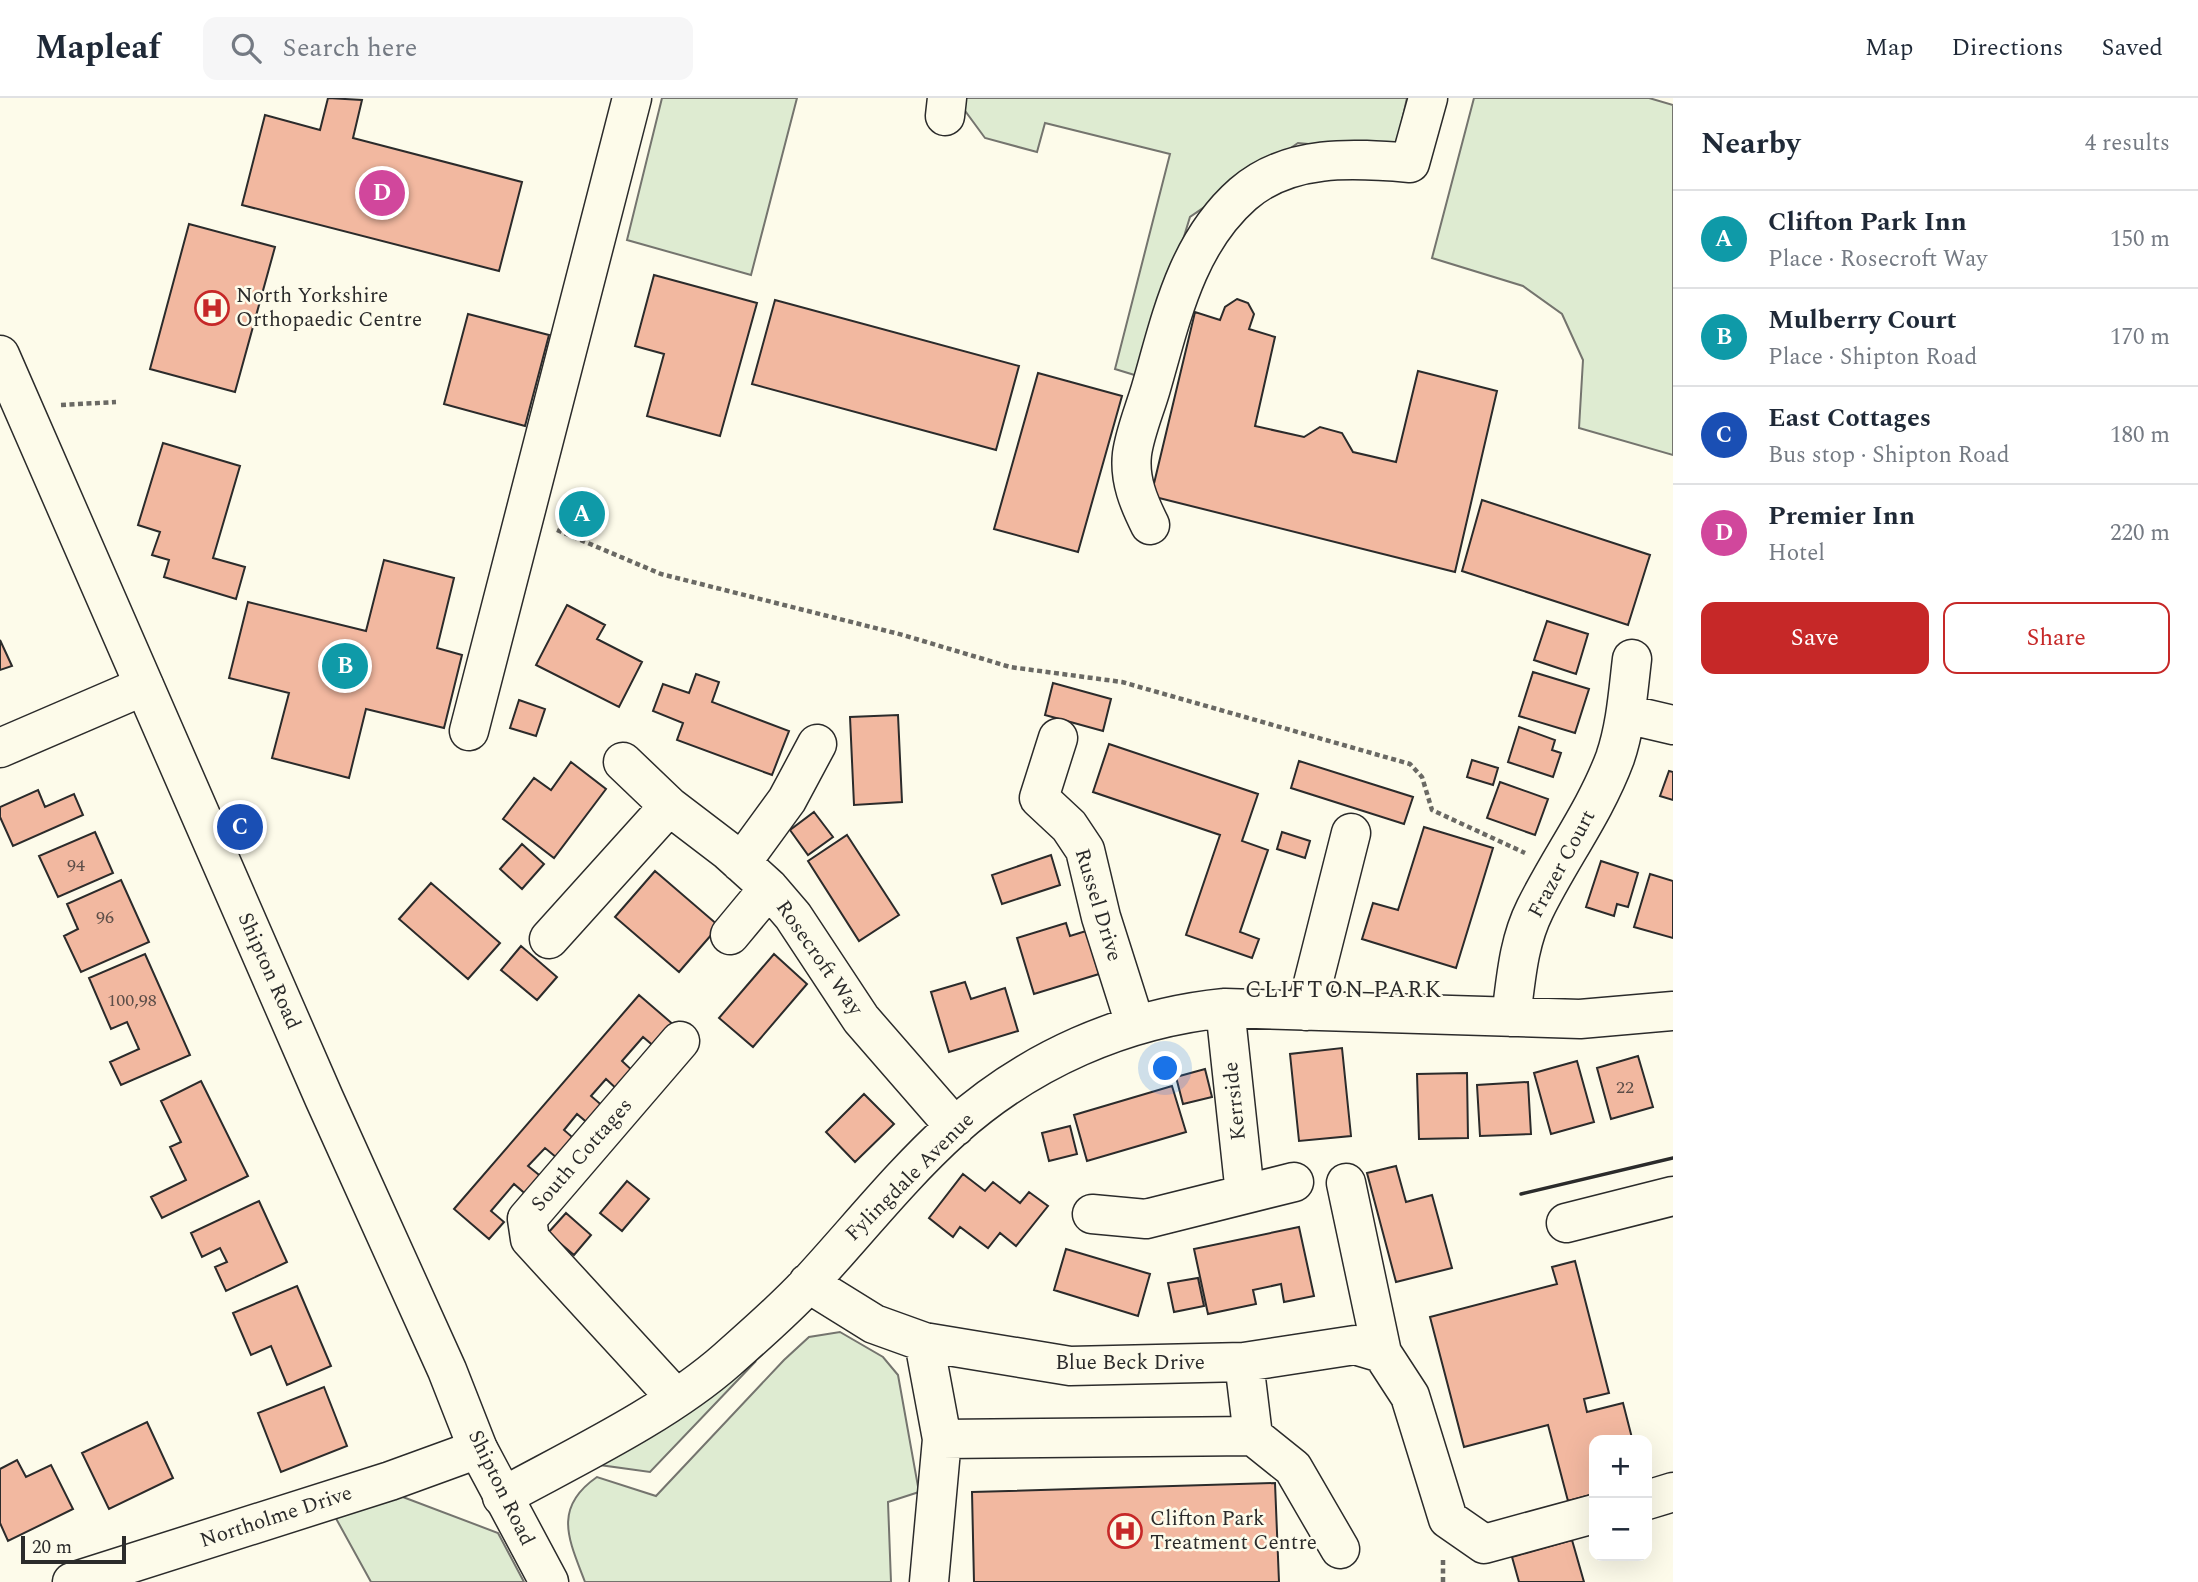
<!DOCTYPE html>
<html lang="en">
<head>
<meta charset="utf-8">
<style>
	body { margin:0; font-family:Spectral,serif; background:#f6f6f7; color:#1f2937 }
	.controls { position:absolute; right:21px; bottom:21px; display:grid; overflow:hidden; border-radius:14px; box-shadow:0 7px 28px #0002 }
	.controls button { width:63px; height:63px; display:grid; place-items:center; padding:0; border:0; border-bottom:2px solid #e0e1e3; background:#fff; color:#1f2937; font:35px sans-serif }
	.scale { position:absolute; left:21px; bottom:18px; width:105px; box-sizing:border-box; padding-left:7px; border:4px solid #2b2b2b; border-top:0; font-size:19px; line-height:24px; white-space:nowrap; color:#2b2b2b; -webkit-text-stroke:5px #fdfbea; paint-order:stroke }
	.you { position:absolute; left:1166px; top:971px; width:24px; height:24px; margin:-18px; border:5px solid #fff; border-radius:50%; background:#1a73e8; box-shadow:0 0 0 10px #1a73e833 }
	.badge { display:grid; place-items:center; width:46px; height:46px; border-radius:50%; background:#c62828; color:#fff; font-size:23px; font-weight:700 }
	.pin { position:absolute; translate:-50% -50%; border:4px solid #fff; box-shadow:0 2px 7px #0006 }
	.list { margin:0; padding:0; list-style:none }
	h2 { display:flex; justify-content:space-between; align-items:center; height:91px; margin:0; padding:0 28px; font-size:30px }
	h2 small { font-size:23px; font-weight:400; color:#747a83 }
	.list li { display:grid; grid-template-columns:46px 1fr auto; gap:21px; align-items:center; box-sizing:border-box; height:98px; padding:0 28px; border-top:2px solid #e0e1e3 }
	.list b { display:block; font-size:26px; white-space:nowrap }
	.list p { margin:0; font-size:23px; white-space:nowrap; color:#747a83 }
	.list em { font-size:23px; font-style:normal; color:#747a83 }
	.actions { display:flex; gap:14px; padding:21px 28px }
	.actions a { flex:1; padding:16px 0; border:2px solid #c62828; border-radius:14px; text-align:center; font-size:24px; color:#c62828 }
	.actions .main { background:#c62828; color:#fff }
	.icon { flex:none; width:38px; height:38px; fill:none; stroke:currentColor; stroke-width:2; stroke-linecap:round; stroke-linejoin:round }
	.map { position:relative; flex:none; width:1673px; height:1484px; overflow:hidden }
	header { display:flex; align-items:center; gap:42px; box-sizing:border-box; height:98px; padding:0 35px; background:#fff; border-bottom:2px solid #e0e1e3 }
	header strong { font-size:33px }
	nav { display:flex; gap:38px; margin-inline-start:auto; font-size:24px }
	.search { width:490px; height:63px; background:#f6f6f7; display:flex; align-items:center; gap:18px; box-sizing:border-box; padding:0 24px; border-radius:14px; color:#747a83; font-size:26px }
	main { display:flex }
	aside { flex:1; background:#fff }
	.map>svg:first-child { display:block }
	.green { fill:#deebd1; stroke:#74746e; stroke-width:2 }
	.building { fill:#f2b8a0; stroke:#2b2b2b; stroke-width:2 }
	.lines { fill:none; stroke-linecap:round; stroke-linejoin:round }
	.minor-casing { stroke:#2b2b2b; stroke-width:41 }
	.major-casing { stroke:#2b2b2b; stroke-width:41 }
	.path { stroke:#6a6964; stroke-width:4.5; stroke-dasharray:5 3.5; stroke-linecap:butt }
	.minor { stroke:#fdfbea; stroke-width:38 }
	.major { stroke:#fdfbea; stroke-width:38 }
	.wall { stroke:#2b2b2b; stroke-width:3.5 }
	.labels { text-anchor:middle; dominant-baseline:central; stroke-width:5; stroke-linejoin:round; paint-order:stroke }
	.number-label { font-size:18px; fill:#5d4e48 }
	.poi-label { font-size:21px; fill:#2b2b2b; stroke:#fdfbea; text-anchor:start }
	.street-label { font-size:21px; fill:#2b2b2b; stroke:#fdfbea }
	.neighbourhood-label { font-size:23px; letter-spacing:2px; fill:#2b2b2b; stroke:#fdfbea }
</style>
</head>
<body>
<header>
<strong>Mapleaf</strong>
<div class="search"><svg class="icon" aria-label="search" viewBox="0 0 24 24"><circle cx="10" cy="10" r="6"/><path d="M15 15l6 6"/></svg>Search here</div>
<nav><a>Map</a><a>Directions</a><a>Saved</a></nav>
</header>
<main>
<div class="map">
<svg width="1673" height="1484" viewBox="0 0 1673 1484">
	<rect width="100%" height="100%" fill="#fdfbea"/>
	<path class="green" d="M662 0H797L751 177 627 142Z
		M965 0H1407L1395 54 1298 45 1190 119 1141 279 1115 271 1170 56 1045 25 1037 54 985 40 963 10Z
		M1474 0H1649L1673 7V357L1579 330 1583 262 1562 216 1523 188 1432 160Z
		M840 1234 883 1259 898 1277 919 1394 888 1404 891 1484H585C569 1442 552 1410 597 1379L656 1398 784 1262 809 1239Z
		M756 1263 650 1374 600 1367Z
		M387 1393 498 1435 524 1484H371L333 1415Z"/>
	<path class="building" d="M328 0 362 2 353 40 522 84 499 173 242 107 265 17 320 32Z
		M189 126 275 149 235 294 150 271Z
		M654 177 757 205 720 338 647 318 664 256 635 248Z
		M1237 201 1248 205 1254 216 1249 231 1275 239 1255 328 1304 339 1320 329 1342 335 1353 354 1396 364 1418 273 1497 293 1455 474 1151 398 1195 214 1220 222 1225 209Z
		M775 202 1019 268 996 352 752 286Z
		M468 216 549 237 525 328 444 306Z
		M1038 275 1122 298 1078 454 994 431Z
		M163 345 240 368 213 460 245 469 236 501 164 479 169 462 152 457 160 434 138 427Z
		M1482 402 1650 457 1628 527 1462 473Z
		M577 407 592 411 587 425 573 420Z
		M384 462 454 480 437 550 462 557 444 630 366 611 349 680 272 660 289 595 229 580 248 504 366 533Z
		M567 507 605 527 597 541 642 564 619 609 536 567Z
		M1547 523 1588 536 1576 576 1534 562Z
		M0 542 12 568 0 572Z
		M1533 574 1589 591 1575 635 1519 618Z
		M696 576 719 584 712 604 789 633 772 677 677 642 683 625 653 613 663 586 689 595Z
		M1053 585 1111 601 1103 633 1045 617Z
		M519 602 545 611 536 638 510 630Z
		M898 617 902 704 854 707 850 619Z
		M1519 629 1555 642 1552 652 1561 655 1553 679 1508 664Z
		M1109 646 1258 696 1242 743 1268 752 1240 834 1259 841 1252 860 1186 837 1220 737 1093 694Z
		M1472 662 1498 670 1493 687 1467 679Z
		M1299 663 1413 699 1404 726 1291 690Z
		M571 664 606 691 554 760 503 721 534 680 551 692Z
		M1669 673 1673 674V702L1660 698Z
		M1500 684 1548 701 1535 737 1487 720Z
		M38 692 45 709 74 696 83 717 13 748 0 719V709Z
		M814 714 833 739 808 757 790 732Z
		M1424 729 1493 750 1456 870 1362 841 1373 805 1398 812Z
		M95 734 113 775 58 799 39 758Z
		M1282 734 1310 743 1305 760 1277 751Z
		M847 737 899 817 859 843 808 763Z
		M522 746 544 766 522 791 500 771Z
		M1051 757 1060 787 1002 806 992 777Z
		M1601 763 1638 775 1628 809 1617 806 1614 818 1586 809Z
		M655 773 719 828 679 874 615 819Z
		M1650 776 1673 783V840L1634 829Z
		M121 782 149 844 81 874 64 838 78 831 67 806Z
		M431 785 500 845 468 881 399 821Z
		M1066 825 1070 838 1086 833 1099 876 1034 896 1017 840Z
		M521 848 557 879 537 902 501 872Z
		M145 856 190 957 121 987 110 964 139 951 127 924 111 931 89 880Z
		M774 856 807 886 753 949 719 920Z
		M965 884 971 901 1005 890 1018 933 949 954 931 894Z
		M639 897 675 928 656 950 643 939 622 963 636 976 620 994 606 981 591 998 605 1010 590 1027 577 1016 564 1032 579 1045 562 1064 545 1050 528 1068 544 1081 529 1099 514 1086 491 1113 504 1124 489 1141 454 1111Z
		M1342 950 1351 1038 1299 1043 1290 956Z
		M1638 958 1653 1009 1611 1021 1597 970Z
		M1577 963 1594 1024 1551 1036 1534 975Z
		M1205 971 1212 999 1183 1006 1176 979Z
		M1467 975 1468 1040 1419 1041 1417 976Z
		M201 983 248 1078 162 1120 151 1099 186 1082 170 1049 181 1044 161 1003Z
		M1528 984 1531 1036 1480 1038 1477 987Z
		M1172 988 1186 1034 1087 1063 1074 1017Z
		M864 996 894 1026 855 1064 826 1034Z
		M1070 1028 1077 1056 1049 1063 1042 1035Z
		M1396 1068 1406 1104 1432 1097 1452 1170 1396 1184 1367 1075Z
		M963 1076 985 1093 993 1084 1020 1105 1029 1094 1048 1108 1016 1148 1000 1135 988 1150 960 1129 953 1139 929 1120Z
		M627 1083 649 1101 622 1133 600 1115Z
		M259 1103 287 1164 226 1193 215 1169 227 1164 220 1150 202 1159 191 1135Z
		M566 1115 591 1137 574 1157 548 1135Z
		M1299 1129 1314 1198 1284 1204 1281 1186 1253 1192 1256 1206 1208 1216 1194 1151Z
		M1066 1151 1150 1176 1138 1218 1054 1192Z
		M1575 1163 1609 1295 1584 1301 1587 1314 1623 1305 1632 1340 1594 1342V1396L1568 1403 1548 1327 1464 1349 1430 1219 1557 1186 1552 1169Z
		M1198 1180 1204 1208 1174 1214 1168 1185Z
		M297 1188 331 1268 287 1287 271 1248 251 1257 233 1215Z
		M324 1289 347 1348 281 1374 258 1315Z
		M147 1324 173 1380 109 1411 82 1355Z
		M17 1362 26 1379 51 1367 73 1411 8 1443 0 1425V1371Z
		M1275 1385 1279 1484H974L972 1394Z
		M1572 1442 1584 1484H1519L1512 1459Z"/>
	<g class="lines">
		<g class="minor-casing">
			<path id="minor" d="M945 18 947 0
				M1150 427C1139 405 1129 382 1132 356 1135 334 1145 311 1151 290 1171 221 1186 146 1243 96 1289 56 1353 60 1410 65L1428 0
				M1626 616 1673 627
				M469 633 632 0
				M1058 640 1039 700 1069 728 1085 752 1101 819 1135 926
				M0 650 144 588
				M623 664 669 708 728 753 769 790 793 818 861 921 955 1029
				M741 765 787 702 817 646
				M730 837 769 790
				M549 841 669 708
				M1225 910 1245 1096
				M1306 913 1351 735
				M1511 919C1516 882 1518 845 1535 811 1560 760 1595 714 1615 660 1626 628 1628 594 1632 561
				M1346 1085 1382 1255 1410 1298 1448 1421 1484 1446 1594 1416
				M1092 1116 1146 1121 1294 1084
				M1566 1125 1673 1098
				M808 1185 874 1226 924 1244 1070 1268 1244 1264 1355 1247 1382 1255
				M924 1244 942 1341 929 1484
				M1244 1264 1253 1338 1293 1370 1340 1451
				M675 1299 530 1141 527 1121 680 943
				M942 1341 1253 1338
				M502 1399C575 1359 666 1316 728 1261 756 1236 784 1212 809 1185 857 1133 901 1077 953 1030 1029 962 1124 920 1225 910L1580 921 1673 913
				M1647 1402 1673 1394
				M72 1484 390 1383 478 1351"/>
		</g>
		<g class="major-casing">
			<path id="major" d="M0 257 324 1000 447 1272 478 1351 549 1484"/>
		</g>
		<path class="path" d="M61 307 116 304
			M557 432 661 476 903 537 1010 569 1122 584 1410 666 1422 679 1432 712 1525 755
			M1443 1484V1461"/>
		<use href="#minor" class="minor"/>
		<use href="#major" class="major"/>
		<path class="wall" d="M1521 1096 1673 1060"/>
	</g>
	<defs>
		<g id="hospital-ring" transform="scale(1.75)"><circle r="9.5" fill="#fdfbea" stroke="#c62828" stroke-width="1.5"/><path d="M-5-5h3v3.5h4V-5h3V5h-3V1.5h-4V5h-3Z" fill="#c62828"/></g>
	</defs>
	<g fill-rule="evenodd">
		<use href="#hospital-ring" x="212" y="210"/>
		<use href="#hospital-ring" x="1125" y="1433"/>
	</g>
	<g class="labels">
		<g class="number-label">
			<text x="76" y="767">94</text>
			<text x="105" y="819">96</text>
			<text x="132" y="902">100,98</text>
			<text x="1625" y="989">22</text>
		</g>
		<g class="poi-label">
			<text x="236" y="198">North Yorkshire<tspan x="236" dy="24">Orthopaedic Centre</tspan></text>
			<text x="1150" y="1421">Clifton Park<tspan x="1150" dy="24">Treatment Centre</tspan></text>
		</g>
		<g class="street-label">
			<text transform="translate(1562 766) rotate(-62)">Frazer Court</text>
			<text transform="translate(1098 807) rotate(73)">Russel Drive</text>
			<text transform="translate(819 860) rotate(55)">Rosecroft Way</text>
			<text transform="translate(269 873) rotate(66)">Shipton Road</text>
			<text transform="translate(1235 1003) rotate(-96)">Kerrside</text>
			<text transform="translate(582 1057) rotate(-49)">South Cottages</text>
			<text transform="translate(910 1079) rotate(-45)">Fylingdale Avenue</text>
			<text x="1130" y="1265">Blue Beck Drive</text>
			<text transform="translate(501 1390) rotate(64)">Shipton Road</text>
			<text transform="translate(276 1419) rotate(-18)">Northolme Drive</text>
		</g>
		<g class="neighbourhood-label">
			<text x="1344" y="892">CLIFTON PARK</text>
		</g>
	</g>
</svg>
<div class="controls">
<button>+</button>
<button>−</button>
</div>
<div class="scale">20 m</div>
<div class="you"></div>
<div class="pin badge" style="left:582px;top:416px;background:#0f9aa8">A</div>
<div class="pin badge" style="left:345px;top:568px;background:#0f9aa8">B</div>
<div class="pin badge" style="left:240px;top:729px;background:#1a4fb4">C</div>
<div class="pin badge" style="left:382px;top:95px;background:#d1479c">D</div>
</div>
<aside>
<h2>Nearby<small>4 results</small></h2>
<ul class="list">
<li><span class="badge" style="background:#0f9aa8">A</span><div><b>Clifton Park Inn</b><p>Place · Rosecroft Way</p></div><em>150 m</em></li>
<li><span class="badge" style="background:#0f9aa8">B</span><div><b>Mulberry Court</b><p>Place · Shipton Road</p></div><em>170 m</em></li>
<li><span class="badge" style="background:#1a4fb4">C</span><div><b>East Cottages</b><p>Bus stop · Shipton Road</p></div><em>180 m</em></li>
<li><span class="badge" style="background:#d1479c">D</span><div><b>Premier Inn</b><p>Hotel</p></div><em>220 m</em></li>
</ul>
<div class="actions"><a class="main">Save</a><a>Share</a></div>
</aside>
</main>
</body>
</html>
